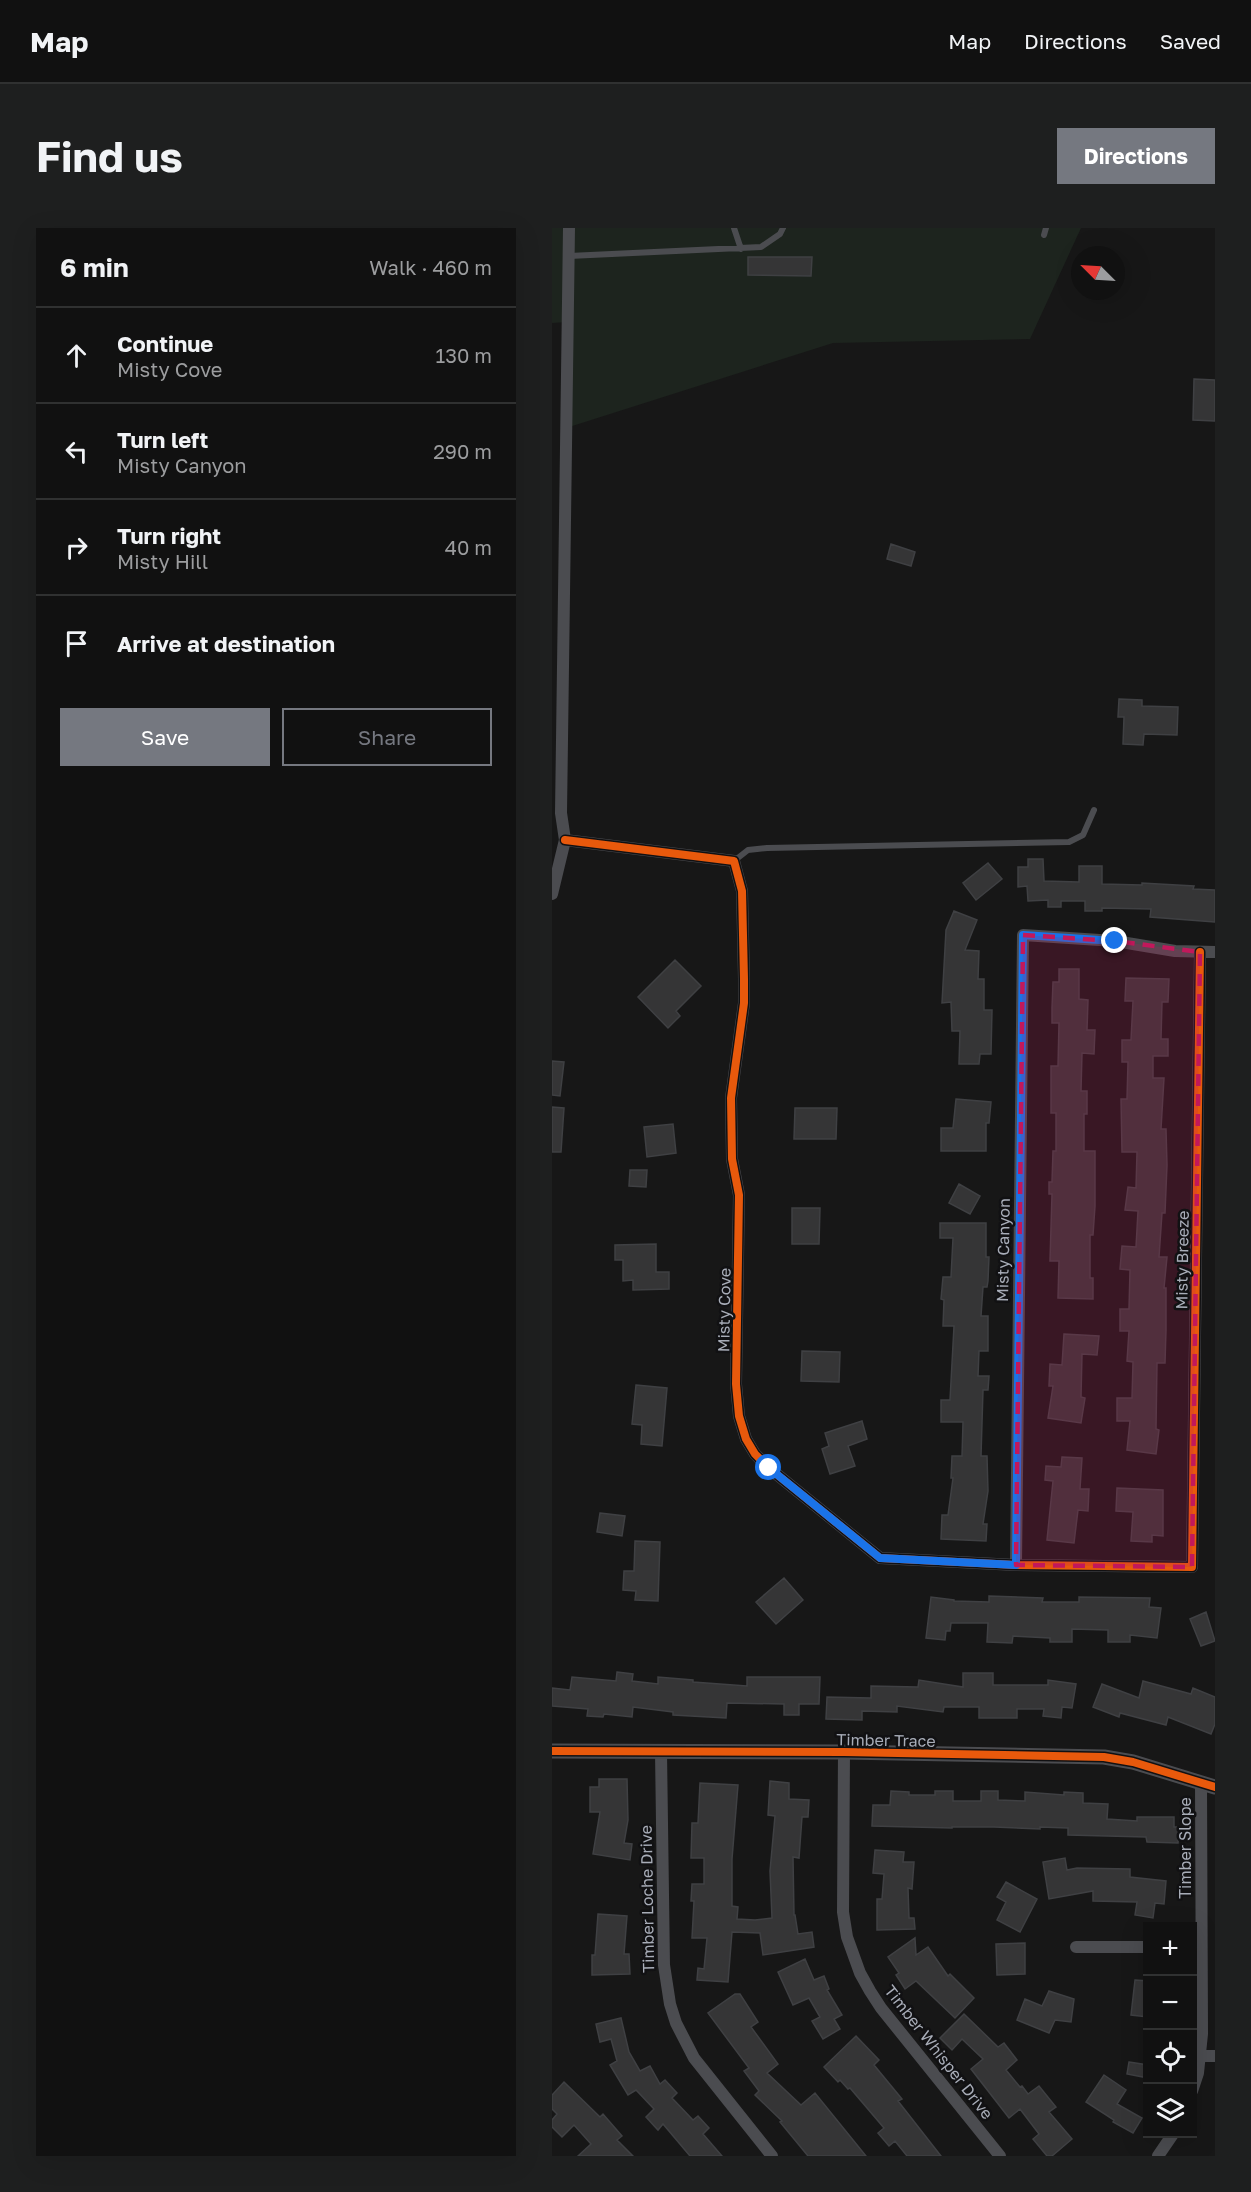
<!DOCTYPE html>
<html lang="en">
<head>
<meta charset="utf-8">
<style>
	body { margin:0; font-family:"Golos Text",sans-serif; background:#1e1f1f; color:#f1f3f6 }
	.controls { position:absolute; right:18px; bottom:18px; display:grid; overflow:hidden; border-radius:0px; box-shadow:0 6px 24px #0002 }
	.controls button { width:54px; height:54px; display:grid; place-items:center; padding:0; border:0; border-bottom:2px solid #303131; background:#111; color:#f1f3f6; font:30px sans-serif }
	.compass { position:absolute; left:519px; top:18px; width:54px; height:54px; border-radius:50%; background:#111; box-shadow:0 6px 24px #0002; rotate:294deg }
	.stop { position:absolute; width:18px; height:18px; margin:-14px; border:4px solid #1a73e8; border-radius:50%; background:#fff }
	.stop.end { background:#1a73e8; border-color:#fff; box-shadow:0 2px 6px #0008 }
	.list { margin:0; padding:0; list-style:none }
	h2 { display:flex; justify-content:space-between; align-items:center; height:78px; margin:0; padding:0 24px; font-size:26px }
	h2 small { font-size:20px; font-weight:400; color:#9c9d9f }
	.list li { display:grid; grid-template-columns:39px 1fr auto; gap:18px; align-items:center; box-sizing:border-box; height:96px; padding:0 24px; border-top:2px solid #303131 }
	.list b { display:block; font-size:22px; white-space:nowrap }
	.list p { margin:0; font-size:20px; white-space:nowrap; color:#9c9d9f }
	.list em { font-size:20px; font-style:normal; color:#9c9d9f }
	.actions { display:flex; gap:12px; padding:18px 24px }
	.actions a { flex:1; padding:14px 0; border:2px solid #757880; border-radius:0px; text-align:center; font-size:21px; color:#757880 }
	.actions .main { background:#757880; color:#fff }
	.icon { flex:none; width:33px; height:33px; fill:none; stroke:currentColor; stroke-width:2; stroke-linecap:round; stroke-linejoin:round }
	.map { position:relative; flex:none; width:663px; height:1928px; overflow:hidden; border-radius:0px }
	header { display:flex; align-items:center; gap:36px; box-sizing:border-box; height:84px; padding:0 30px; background:#111; border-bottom:2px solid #303131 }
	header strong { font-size:28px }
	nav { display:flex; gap:33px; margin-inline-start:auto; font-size:21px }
	.intro { display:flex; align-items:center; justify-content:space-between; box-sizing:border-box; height:144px; padding:0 36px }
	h1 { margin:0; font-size:42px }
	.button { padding:15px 27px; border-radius:0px; background:#757880; color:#fff; font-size:21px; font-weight:700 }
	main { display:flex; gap:36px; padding:0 36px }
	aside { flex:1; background:#111; border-radius:0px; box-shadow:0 6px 24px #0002 }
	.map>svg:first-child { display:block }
	.green { fill:#1d241e }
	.building { fill:#353536; stroke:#3f4043; stroke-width:1.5 }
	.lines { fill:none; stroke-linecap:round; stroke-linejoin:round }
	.service { stroke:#4b4c50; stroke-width:6 }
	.minor { stroke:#4b4c50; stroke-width:12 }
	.tertiary { stroke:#4b4c50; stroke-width:15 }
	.cycleway-casing { stroke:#111113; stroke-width:11 }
	.cycleway { stroke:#e8590c; stroke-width:8 }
	.route { stroke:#1a73e8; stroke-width:8 }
	.marked { fill:#c2185b; fill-opacity:0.2; stroke:#c2185b; stroke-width:4.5; stroke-dasharray:12 8; stroke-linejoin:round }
	.labels { text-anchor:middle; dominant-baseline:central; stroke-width:5; stroke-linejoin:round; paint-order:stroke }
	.street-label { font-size:16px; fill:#a8adb8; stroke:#111113 }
</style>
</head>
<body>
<header>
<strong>Map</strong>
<nav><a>Map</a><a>Directions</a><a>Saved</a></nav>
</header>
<div class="intro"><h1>Find us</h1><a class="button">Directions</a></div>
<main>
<aside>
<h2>6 min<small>Walk · 460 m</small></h2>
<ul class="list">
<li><svg class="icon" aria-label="ahead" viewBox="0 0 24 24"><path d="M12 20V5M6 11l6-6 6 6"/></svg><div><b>Continue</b><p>Misty Cove</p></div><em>130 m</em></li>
<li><svg class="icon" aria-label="left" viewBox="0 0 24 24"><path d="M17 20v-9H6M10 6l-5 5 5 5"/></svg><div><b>Turn left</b><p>Misty Canyon</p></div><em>290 m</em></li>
<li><svg class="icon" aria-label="right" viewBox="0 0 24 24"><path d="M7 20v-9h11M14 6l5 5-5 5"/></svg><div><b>Turn right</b><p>Misty Hill</p></div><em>40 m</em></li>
<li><svg class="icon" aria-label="arrive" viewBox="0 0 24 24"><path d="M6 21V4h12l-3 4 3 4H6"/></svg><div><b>Arrive at destination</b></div></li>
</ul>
<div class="actions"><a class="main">Save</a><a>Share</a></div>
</aside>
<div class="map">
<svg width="663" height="1928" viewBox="0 0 663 1928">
	<rect width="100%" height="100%" fill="#171717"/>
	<path class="green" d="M0 0H529L478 111 281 115 14 200 15 94 0 95Z"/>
	<path class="building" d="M196 29H260L259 48 196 47Z
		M642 151 663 152V193L641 192Z
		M339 316 363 324 359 338 335 331Z
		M567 471 590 472V478L626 479 625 507 592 506 591 517 571 516 572 489H566Z
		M476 631H491L492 653 527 654V638H550V656L590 657V655L642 658 641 661 663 662V694L598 689 599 681 550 680V683H533V673H509V679H496V672L476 673 475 658 466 659V639H476Z
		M436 635 450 651 424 672 411 655Z
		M402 683 425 692 413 722 427 723 426 751H432V782H440L439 826H428L427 836H407L408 803H400L399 774 390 775 394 702Z
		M123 732 149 758 124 783 128 788 116 800 86 769Z
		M507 741H527V771L536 772 535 802H543L542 826 530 825 529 863H535V886H532V923H543V978L541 1007H538V1050H541V1071L506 1070 507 1033H498L500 966H497V954H500L501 923H504V885H499V838H506L507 795H500V780L501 754H507Z
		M574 750 617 751 616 774H610L609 811H616V828H601V850H612L609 901H614L615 937 613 985H610L607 1029H615L612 1060H614V1102L613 1135H605L604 1201 607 1202 604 1226 575 1222 578 1193H565V1170H580L581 1134 575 1133 577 1103H568V1081H577L578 1042 568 1041 570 1018 584 1019 586 983 573 982 576 959 584 960 585 924H570L569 871H575L576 834H570V812H579L581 773H573Z
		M0 833 12 834 8 868 0 867Z
		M404 871 439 874 437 895H434V923H389V900H401Z
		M0 879 12 880 9 924H0Z
		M243 880H285L284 911H242Z
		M121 896 124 925 95 929 92 899Z
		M78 942H95L94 959 77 958Z
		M407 956 428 968 418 986 397 975Z
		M240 980H268L267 1016H240Z
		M388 995H434V1029H437L436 1053 435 1059H431L429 1088H436V1123H427L426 1148H437L436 1162H431L429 1228H435L436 1263 431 1296H435L434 1313 389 1311 390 1287H396L401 1250H399L400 1228H410L411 1194H389V1172H398L402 1098H391L392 1072 389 1071 391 1049H399L401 1010H388Z
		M104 1016V1044H117V1061L81 1062V1052L71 1053V1032H63V1017Z
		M512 1106 547 1108 545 1127 530 1126 529 1169 533 1170 529 1195 496 1190 501 1158H497L498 1136 510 1137Z
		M250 1123 288 1124 287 1154 249 1153Z
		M84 1157 115 1160 110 1218 89 1216 90 1197 80 1196Z
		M310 1193 315 1211 296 1218 303 1238 278 1246 270 1221 277 1218 273 1205Z
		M510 1229 530 1230 528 1261H537L536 1283 526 1282 522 1315 495 1312 501 1253 493 1252 494 1238 509 1239Z
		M565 1260 611 1262V1308L600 1307V1314L579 1313 581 1284 564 1283Z
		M48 1285 73 1288 70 1308 45 1304Z
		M83 1313 108 1314 106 1373 83 1372 84 1363 71 1362 72 1343H82Z
		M232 1350 251 1372 224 1396 204 1374Z
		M437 1368 491 1370 490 1374H527V1369L598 1370 597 1379 609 1380 605 1410 578 1407V1414H556V1402L520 1401V1414H498V1410L461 1408 460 1415 435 1414 436 1395H399L398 1403H394L393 1412 374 1410 379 1369 402 1372V1373L437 1374Z
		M654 1384 663 1413 649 1418 638 1391Z
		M65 1444 81 1446 80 1453 106 1456V1449L141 1452V1454L195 1458V1449H268L267 1476H247V1487H232V1476L175 1475 174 1490 121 1487V1484L81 1479 80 1489 52 1486 51 1489 35 1488 36 1481 0 1478V1460L18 1462 20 1449 64 1453Z
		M411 1445H441V1457H496V1452L524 1456 520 1480 510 1479 509 1490 491 1488 492 1481H465V1490H427V1479H392L391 1484 345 1478V1484L310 1483V1492L274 1491 275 1469 319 1470V1458L366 1459 367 1452 411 1459Z
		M591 1453 639 1466 641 1460 663 1469V1496L659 1506 616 1489 614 1497 568 1485 567 1489 541 1479 550 1456 587 1470Z
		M47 1551H75L76 1592 72 1615 80 1616 78 1632 41 1626 48 1584H38V1559H47Z
		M218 1553 237 1555V1571L257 1572 256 1589H250L247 1630 241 1629 242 1687H243L246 1706 260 1704 262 1719 211 1727 208 1705 180 1704 176 1754 145 1752 146 1740 152 1741 155 1710H140L142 1673H139L140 1656H152V1630H139L140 1595H146L148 1555 186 1557 180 1631V1678L186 1679 185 1691 203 1692 220 1690 218 1643 223 1588 216 1587Z
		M339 1563 357 1564V1567H383V1563H401V1573H429V1563H446V1572L473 1573V1564L512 1567V1564L531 1565V1575L556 1576 555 1591 585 1593V1589H622V1599H627L626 1615 595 1614 594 1609 516 1607V1600L488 1599V1601L442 1599H400V1600L320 1598 321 1577H338Z
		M323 1622 352 1624 351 1634H362L360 1661 356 1660 357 1690H362L363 1701 325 1702V1671H330L332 1646 321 1645Z
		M513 1630 515 1642 525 1640 578 1641V1649L614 1653 612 1676 603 1675 601 1690 583 1687 585 1674 541 1673V1663L497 1671 491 1634Z
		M454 1654 485 1671 468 1704 445 1692 454 1674 445 1669Z
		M46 1686 75 1688 72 1726H77L78 1746 40 1747V1727H43Z
		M363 1710 364 1727 376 1719 396 1748 398 1746 422 1770 403 1790 364 1753 353 1761 344 1747 347 1745 336 1729Z
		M473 1715V1746L445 1747 444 1716Z
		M253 1731 262 1752 272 1748 277 1761 275 1762 290 1787 282 1791 288 1801 271 1811 260 1793 268 1789 257 1770 241 1777 226 1744Z
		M583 1752 596 1753V1789L579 1787Z
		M497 1763 522 1771 519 1794 503 1792 497 1805 465 1792 473 1771 490 1778Z
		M183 1766H188L206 1794 199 1799 226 1836 215 1845 249 1877 263 1865 314 1928H256L228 1894 230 1893 203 1867 207 1863 192 1843 197 1840 156 1785Z
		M412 1786 446 1819 452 1815 465 1832 454 1842 468 1859 470 1858 476 1866 487 1858 504 1879 497 1884 520 1911 500 1928H495L481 1911 487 1906 468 1881 457 1890 419 1841 431 1831 410 1811 400 1822 388 1810Z
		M69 1790 77 1824 88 1843 98 1838 108 1856 113 1852 125 1865 120 1870 141 1892 146 1888 157 1900 151 1906 170 1928H138L111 1896 106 1902 94 1889 102 1881 84 1862 76 1867 58 1837 65 1833 59 1811 48 1814 44 1796Z
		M304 1808 327 1832 322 1837 350 1871 346 1873 389 1928H355L343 1913 337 1918 326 1905 332 1900 298 1860 296 1861 288 1852 286 1854 272 1839Z
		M577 1834 596 1837V1850L575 1846Z
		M552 1847 574 1862 565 1876 590 1890 581 1905 561 1894 562 1892 534 1874Z
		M12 1854 48 1889 51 1886 70 1908 65 1912 81 1928H26L39 1916 22 1897 10 1909 0 1899V1892L5 1886 0 1881V1867Z"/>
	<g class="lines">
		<path class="service" d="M182 0 189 21
			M492 7 494 0
			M17 28 209 19 228 6 231 0
			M182 633 196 622 215 620 517 614 531 607 542 582"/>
		<path class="minor" d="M13 612 182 633 190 663 192 751V775L179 870 180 931 187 967 184 1156 187 1188 194 1211 203 1226 217 1240 328 1330 464 1337 640 1339 648 724
			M0 666 13 612 9 585 17 0
			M464 1337 471 707 563 713 623 723 663 724
			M109 1524 112 1737 118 1776 124 1795 142 1830 220 1928
			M292 1524 291 1684 295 1709 308 1745 318 1763 329 1780 448 1928
			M524 1719H596
			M648 1828H663
			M640 1863 646 1845 650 1806 649 1556
			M606 1928 621 1906"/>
		<path class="tertiary" d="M0 1523 292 1524 552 1529 581 1534 663 1559"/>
		<g class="cycleway-casing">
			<path id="cycleway" d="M13 612 182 633 190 663 192 751V775L179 870 180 931 187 967 184 1156 187 1188 194 1211 203 1226 217 1240 328 1330 464 1337 640 1339 648 724
				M0 1523 292 1524 552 1529 581 1534 663 1559"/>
		</g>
		<use href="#cycleway" class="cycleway"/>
	</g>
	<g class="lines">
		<path class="route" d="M217 1240 328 1330 464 1337 471 707 563 713"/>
	</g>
	<path class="marked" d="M471 707 563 713 648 724 640 1339 464 1337Z"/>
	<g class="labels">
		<g class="street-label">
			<text transform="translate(451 1022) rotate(-89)">Misty Canyon</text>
			<text transform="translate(630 1032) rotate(-89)">Misty Breeze</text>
			<text transform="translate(172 1082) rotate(-89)">Misty Cove</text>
			<text transform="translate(334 1512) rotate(1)">Timber Trace</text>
			<text transform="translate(633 1620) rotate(-90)">Timber Slope</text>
			<text transform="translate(95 1671) rotate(-91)">Timber Loche Drive</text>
			<text transform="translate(387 1824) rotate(52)">Timber Whisper Drive</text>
		</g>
	</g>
</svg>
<div class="controls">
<button>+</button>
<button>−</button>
<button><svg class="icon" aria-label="locate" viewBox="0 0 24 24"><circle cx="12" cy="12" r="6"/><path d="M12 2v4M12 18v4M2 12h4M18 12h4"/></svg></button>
<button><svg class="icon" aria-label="layers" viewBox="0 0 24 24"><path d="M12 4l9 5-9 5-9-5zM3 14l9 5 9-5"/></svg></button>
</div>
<svg class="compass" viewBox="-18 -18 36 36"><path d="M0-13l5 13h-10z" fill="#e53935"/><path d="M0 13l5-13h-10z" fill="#9c9d9f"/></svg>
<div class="stop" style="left:217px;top:1240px"></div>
<div class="stop end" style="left:563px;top:713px"></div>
</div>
</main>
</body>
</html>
